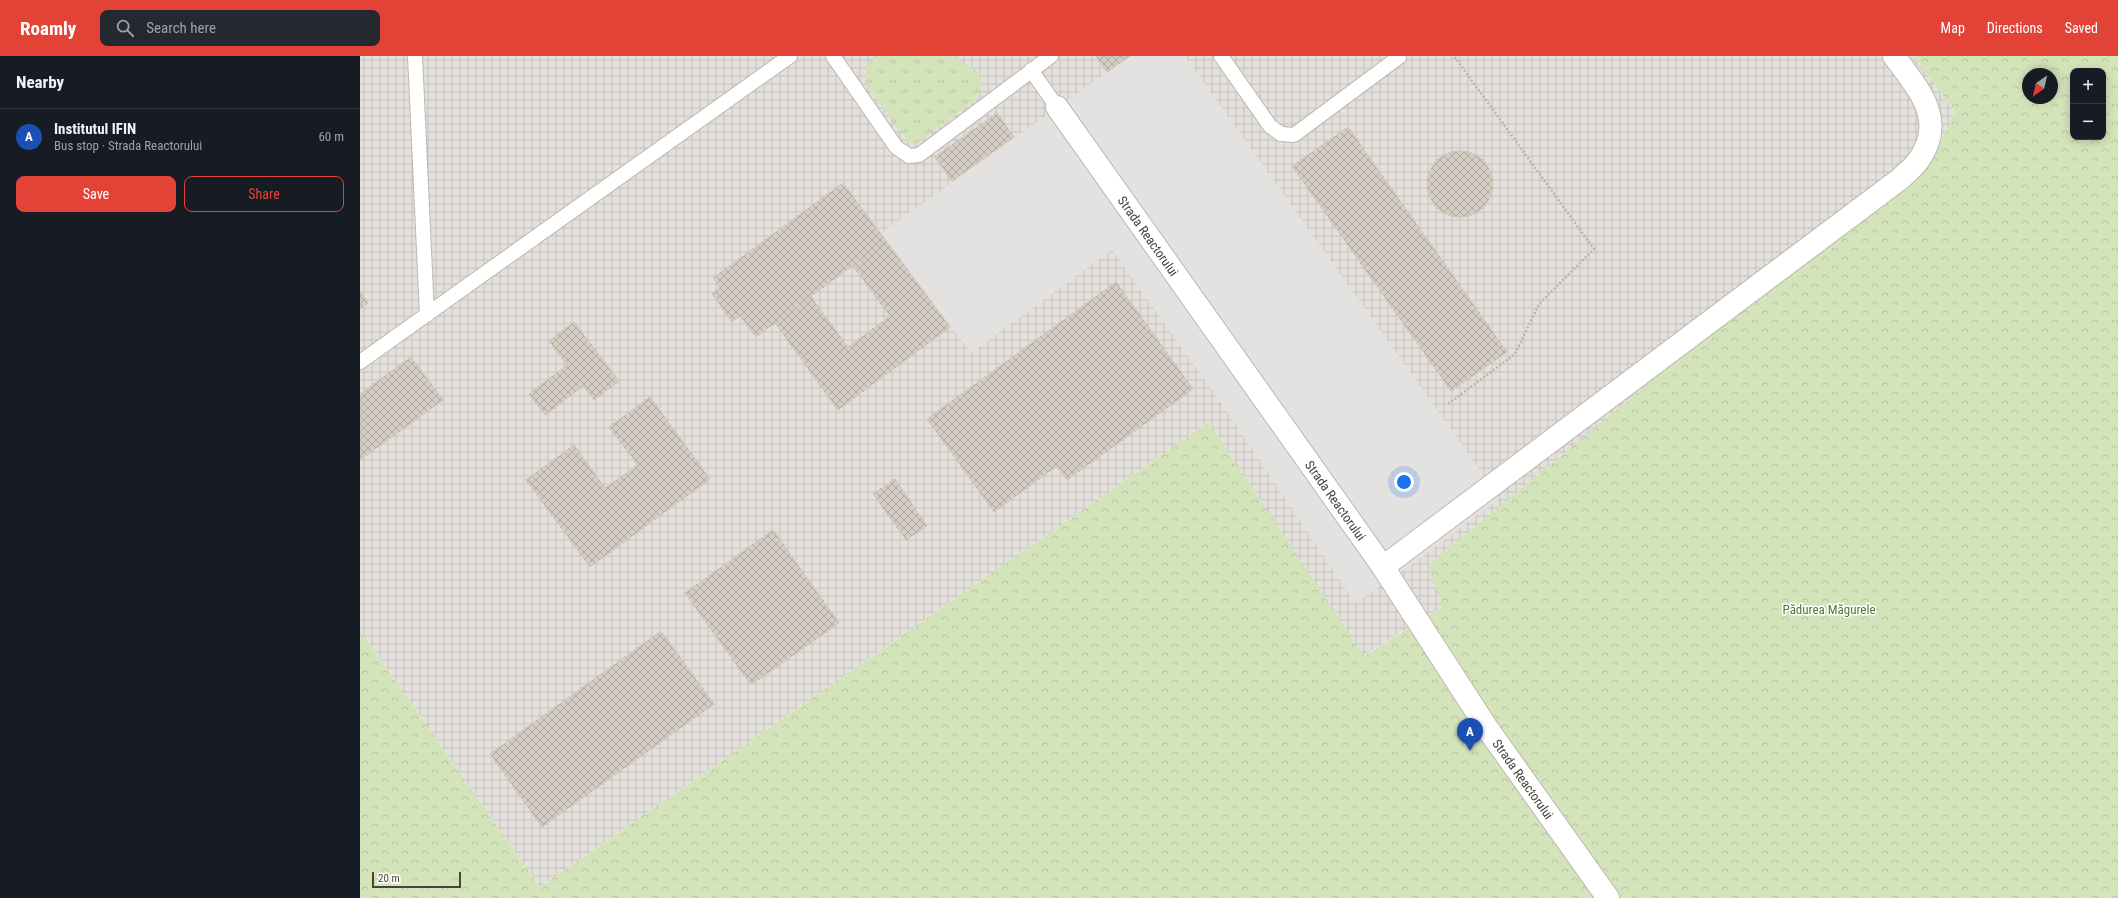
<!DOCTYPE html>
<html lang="en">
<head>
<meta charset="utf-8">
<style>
	body { margin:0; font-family:"Roboto Condensed",sans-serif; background:#242831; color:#f1f3f6 }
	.controls { position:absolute; right:12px; top:12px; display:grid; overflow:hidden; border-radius:8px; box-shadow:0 2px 10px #0003 }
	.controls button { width:36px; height:36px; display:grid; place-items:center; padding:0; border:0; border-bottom:1px solid #363941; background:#171b24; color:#f1f3f6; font:20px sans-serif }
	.compass { position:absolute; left:1662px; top:12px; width:36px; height:36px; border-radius:50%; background:#171b24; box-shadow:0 2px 10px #0003; rotate:214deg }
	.scale { position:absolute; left:12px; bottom:10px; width:89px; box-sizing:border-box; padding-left:4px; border:2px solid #48423b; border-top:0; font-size:11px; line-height:14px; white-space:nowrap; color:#48423b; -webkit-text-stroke:3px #fff; paint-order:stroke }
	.you { position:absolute; left:1044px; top:426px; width:14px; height:14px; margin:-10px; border:3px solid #fff; border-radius:50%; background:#1a73e8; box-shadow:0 0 0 6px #1a73e833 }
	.badge { display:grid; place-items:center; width:26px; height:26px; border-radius:50%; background:#e24336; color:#fff; font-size:13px; font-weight:700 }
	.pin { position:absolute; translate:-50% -33px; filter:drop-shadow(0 1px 2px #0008) }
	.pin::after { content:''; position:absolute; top:21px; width:14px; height:12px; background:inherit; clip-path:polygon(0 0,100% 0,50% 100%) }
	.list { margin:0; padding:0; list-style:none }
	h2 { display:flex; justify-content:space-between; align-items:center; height:52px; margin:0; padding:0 16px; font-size:17px }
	h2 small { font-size:13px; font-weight:400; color:#9ea1a6 }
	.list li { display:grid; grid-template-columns:26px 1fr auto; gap:12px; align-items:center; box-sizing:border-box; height:56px; padding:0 16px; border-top:1px solid #363941 }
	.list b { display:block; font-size:15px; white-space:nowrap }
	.list p { margin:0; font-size:13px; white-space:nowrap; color:#9ea1a6 }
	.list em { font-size:13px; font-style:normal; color:#9ea1a6 }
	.actions { display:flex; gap:8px; padding:12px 16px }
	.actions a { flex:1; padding:9px 0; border:1px solid #e24336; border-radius:8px; text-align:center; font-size:14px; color:#e24336 }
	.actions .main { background:#e24336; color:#fff }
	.icon { flex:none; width:22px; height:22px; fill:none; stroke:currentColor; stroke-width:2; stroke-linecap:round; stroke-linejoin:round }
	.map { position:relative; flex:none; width:1758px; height:842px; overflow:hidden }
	header { display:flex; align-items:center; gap:24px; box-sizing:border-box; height:56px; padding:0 20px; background:#e24336; color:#fff }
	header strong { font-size:19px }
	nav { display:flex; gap:22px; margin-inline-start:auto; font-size:14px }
	.search { width:280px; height:36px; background:#242831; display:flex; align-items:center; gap:10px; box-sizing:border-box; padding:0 14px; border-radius:8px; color:#9ea1a6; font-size:15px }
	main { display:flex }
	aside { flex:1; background:#171b24 }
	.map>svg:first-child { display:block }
	.industrial { fill:url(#industrial-grid) }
	.grass { fill:url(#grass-tufts) }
	.forest { fill:url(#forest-crowns); fill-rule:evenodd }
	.parking { fill:#e4e2e0 }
	.building { fill:url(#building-cross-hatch); stroke:#cfc4b7 }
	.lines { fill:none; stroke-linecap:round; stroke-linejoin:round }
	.lane-casing { stroke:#bfb8b0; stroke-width:16 }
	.street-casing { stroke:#bfb8b0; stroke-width:24 }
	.path { stroke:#bfb3a3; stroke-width:2.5; stroke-dasharray:2 2; stroke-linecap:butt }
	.lane { stroke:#fff; stroke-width:14 }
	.street { stroke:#fff; stroke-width:22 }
	.labels { text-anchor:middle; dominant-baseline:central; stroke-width:3; stroke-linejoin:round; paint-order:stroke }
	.street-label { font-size:13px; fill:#48423b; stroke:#fff }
	.park-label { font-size:13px; fill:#517433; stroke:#fff }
</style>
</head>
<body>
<header>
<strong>Roamly</strong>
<div class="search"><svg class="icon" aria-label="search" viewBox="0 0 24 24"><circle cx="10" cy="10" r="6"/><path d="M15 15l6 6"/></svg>Search here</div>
<nav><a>Map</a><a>Directions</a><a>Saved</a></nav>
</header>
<main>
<aside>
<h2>Nearby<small></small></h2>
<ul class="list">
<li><span class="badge" style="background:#1a4fb4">A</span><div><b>Institutul IFIN</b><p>Bus stop · Strada Reactorului</p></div><em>60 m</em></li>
</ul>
<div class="actions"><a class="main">Save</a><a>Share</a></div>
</aside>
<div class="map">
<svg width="1758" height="842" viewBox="0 0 1758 842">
	<defs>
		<pattern id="industrial-grid" width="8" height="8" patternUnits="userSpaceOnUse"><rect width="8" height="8" fill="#e4e1dd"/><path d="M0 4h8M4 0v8" fill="none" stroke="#c5c2bf"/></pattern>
		<pattern id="grass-tufts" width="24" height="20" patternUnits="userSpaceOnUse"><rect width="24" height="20" fill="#d4e4ba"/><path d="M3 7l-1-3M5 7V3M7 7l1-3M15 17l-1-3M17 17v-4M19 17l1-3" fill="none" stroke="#b8c5a1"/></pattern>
		<pattern id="forest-crowns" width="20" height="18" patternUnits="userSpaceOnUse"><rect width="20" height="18" fill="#d4e4ba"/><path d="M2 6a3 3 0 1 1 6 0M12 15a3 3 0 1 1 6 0" fill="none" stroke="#b8c5a1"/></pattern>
		<pattern id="building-cross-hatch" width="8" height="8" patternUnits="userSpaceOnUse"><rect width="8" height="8" fill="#d5cdc3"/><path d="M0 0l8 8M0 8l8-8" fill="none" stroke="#afa8a0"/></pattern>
	</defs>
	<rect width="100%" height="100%" fill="#f4f1ec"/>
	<path class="industrial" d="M0 0H1554L1595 56 1579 89 1082 551 1003 600 849 366 180 831 0 574Z"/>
	<path class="grass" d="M520 0H592L614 13 620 20 622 30 615 44 559 86 553 88 548 85C540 74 505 32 505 21 504 11 511 3 520 0Z"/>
	<path class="forest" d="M1554 0H1758V842H0V574L180 831 849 366 1004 600 1082 551 1068 509 1579 89 1595 56ZM1713 15H1743V81H1713ZM1668 18H1692V42H1668Z"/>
	<path class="parking" d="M770 0H825L1140 442 1057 505 995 547 866 354 752 194 611 297 521 177Z"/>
	<path class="building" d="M736 0H770L747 16Z
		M637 57 654 81 592 125 575 101Z
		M988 71 1147 296 1091 335 932 110Z
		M1067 128a33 33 0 1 1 66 0a33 33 0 1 1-66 0Z
		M483 127 526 185 396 281 380 260 372 266 352 238 360 232 353 222Z
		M526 185 590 271 478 354 415 267 451 241 488 291 530 260 493 210Z
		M756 226 833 333 707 424 697 410 634 456 567 363Z
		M0 235 8 247 0 253Z
		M214 266 259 325 234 344 223 330 185 359 169 338 207 309 189 285Z
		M51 301 83 344 0 404V338Z
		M290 341 350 423 230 511 166 424 214 389 245 432 278 409 249 371Z
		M535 423 567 470 546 484 513 438Z
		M413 474 479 567 391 629 325 537Z
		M301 575 354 648 182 771 130 698Z"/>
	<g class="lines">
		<g class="lane-casing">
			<path id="lane" d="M55 0 67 259
				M473 0 536 91 549 100 559 99 691 0
				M861 0 910 70 921 78 934 79 1039 1
				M671 14 697 51
				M0 306 430 0"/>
		</g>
		<g class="street-casing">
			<g id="street">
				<path id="s1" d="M697 51 1023 511 1127 672 1248 842"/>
				<path d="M1023 511 1540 123C1546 117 1554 111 1558 105 1588 64 1558 33 1534 0"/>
			</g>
		</g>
		<path class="path" d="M1088 348 1155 298 1179 248 1234 193 1094 0"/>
		<use href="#lane" class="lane"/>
		<use href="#street" class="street"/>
	</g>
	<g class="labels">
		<g class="street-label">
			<text stroke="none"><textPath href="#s1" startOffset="158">Strada Reactorului</textPath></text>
			<text stroke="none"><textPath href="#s1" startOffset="482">Strada Reactorului</textPath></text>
			<text stroke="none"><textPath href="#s1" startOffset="818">Strada Reactorului</textPath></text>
		</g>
		<g class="park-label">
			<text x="1469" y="553">Pădurea Măgurele</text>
		</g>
	</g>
</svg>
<div class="controls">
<button>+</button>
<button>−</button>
</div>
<svg class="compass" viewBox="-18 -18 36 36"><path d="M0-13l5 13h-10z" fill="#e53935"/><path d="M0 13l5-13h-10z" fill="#9ea1a6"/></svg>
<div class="scale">20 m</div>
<div class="you"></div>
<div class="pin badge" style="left:1110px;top:695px;background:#1a4fb4">A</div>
</div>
</main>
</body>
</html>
